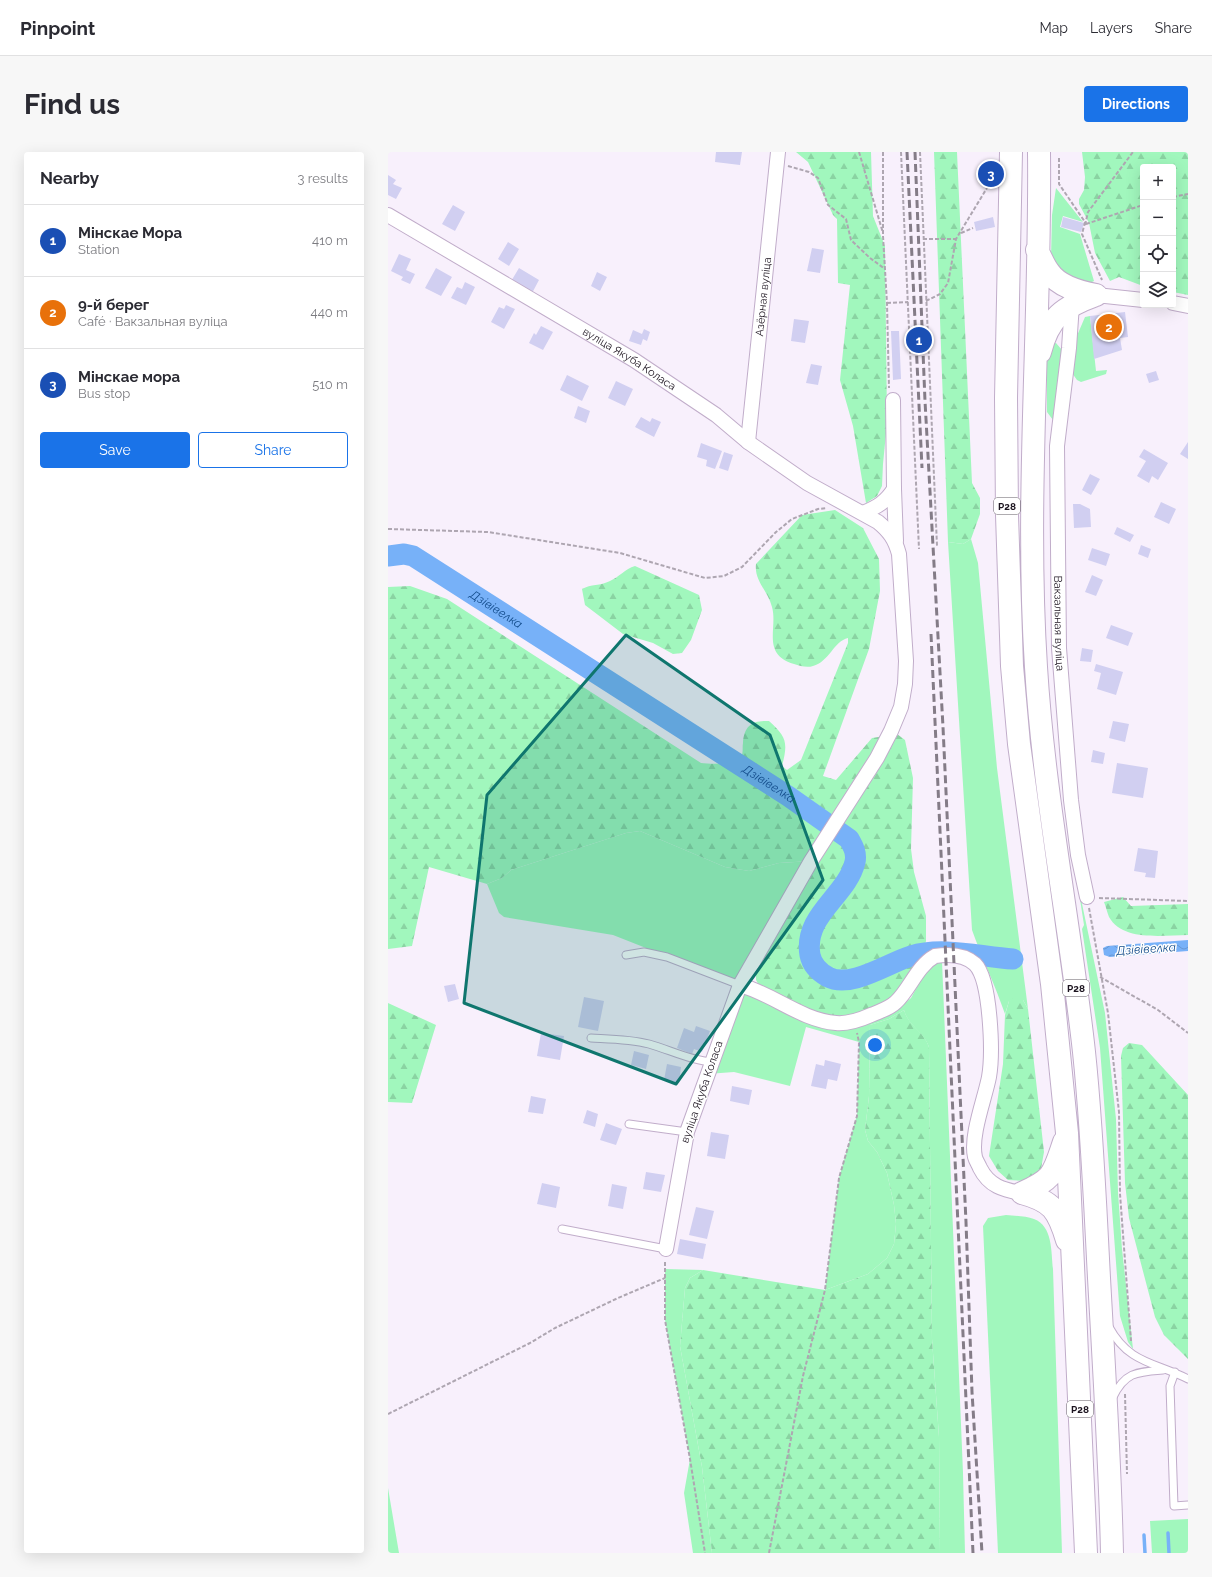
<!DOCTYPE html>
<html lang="en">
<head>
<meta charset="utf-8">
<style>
	body { margin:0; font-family:Raleway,sans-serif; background:#f7f7f7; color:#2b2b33 }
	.controls { position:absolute; right:12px; top:12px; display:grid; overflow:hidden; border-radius:4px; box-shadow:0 4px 16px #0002 }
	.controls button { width:36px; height:36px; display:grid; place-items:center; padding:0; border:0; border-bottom:1px solid #e1e1e2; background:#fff; color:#2b2b33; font:20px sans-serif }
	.you { position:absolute; left:487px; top:893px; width:14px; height:14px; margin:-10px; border:3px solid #fff; border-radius:50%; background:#1a73e8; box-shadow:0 0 0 6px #1a73e833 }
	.badge { display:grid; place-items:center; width:26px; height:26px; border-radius:50%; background:#1a73e8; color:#fff; font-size:13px; font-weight:700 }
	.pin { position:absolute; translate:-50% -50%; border:2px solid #fff; box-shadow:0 1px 4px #0006 }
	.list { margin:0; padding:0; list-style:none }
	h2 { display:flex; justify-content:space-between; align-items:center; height:52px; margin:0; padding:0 16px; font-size:17px }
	h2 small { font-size:13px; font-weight:400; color:#7c7c81 }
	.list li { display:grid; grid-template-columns:26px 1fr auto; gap:12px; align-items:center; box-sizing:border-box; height:72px; padding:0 16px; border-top:1px solid #e1e1e2 }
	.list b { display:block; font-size:15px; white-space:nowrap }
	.list p { margin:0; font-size:13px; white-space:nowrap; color:#7c7c81 }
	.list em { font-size:13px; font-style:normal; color:#7c7c81 }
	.actions { display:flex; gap:8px; padding:12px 16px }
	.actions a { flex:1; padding:9px 0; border:1px solid #1a73e8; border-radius:4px; text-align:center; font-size:14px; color:#1a73e8 }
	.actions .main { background:#1a73e8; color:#fff }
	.icon { flex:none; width:22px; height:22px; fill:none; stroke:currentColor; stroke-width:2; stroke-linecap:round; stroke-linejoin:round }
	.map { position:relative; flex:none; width:800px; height:1401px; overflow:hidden; border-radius:4px }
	header { display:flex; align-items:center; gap:24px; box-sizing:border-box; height:56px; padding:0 20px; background:#fff; border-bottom:1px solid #e1e1e2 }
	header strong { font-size:19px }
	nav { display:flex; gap:22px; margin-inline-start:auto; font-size:14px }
	.intro { display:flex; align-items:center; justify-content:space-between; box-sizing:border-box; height:96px; padding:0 24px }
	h1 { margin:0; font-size:28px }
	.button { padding:10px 18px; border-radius:4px; background:#1a73e8; color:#fff; font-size:14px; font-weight:700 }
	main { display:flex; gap:24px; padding:0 24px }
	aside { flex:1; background:#fff; border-radius:4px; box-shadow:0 4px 16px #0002 }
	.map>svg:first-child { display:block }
	.grass { fill:#a1f7bd }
	.forest { fill:url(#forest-firs) }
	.water { fill:url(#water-waves) }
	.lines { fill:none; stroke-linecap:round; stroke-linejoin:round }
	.stream { stroke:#77b1f8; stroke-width:3.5 }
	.river { stroke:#77b1f8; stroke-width:21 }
	.building { fill:#d1cff1 }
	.service-casing { stroke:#c1adca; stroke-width:9 }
	.minor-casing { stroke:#c1adca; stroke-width:16 }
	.trunk-casing { stroke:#c1adca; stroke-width:24 }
	.path { stroke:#aea6b1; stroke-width:2; stroke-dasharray:4 2; stroke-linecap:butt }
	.service { stroke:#fff; stroke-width:7 }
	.minor { stroke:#fff; stroke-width:14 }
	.trunk { stroke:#fff; stroke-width:22 }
	.rail { stroke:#847c87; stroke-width:3; stroke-dasharray:8 4; stroke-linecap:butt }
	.marked { fill:#0f766e; fill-opacity:0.2; stroke:#0f766e; stroke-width:3; stroke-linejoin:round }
	.labels { text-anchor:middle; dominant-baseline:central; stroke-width:3; stroke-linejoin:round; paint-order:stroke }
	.shield { fill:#fff; stroke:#605a62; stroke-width:1 }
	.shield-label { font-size:10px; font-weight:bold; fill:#1c141f }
	.street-label { font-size:11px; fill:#1c141f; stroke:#fff }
	.water-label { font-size:12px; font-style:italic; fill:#134c8b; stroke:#fff }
</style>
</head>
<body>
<header>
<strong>Pinpoint</strong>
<nav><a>Map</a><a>Layers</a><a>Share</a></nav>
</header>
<div class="intro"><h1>Find us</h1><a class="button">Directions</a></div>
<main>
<aside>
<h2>Nearby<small>3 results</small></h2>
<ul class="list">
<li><span class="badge" style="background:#1a4fb4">1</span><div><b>Мінскае Мора</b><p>Station</p></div><em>410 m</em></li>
<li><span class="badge" style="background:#e8710a">2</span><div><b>9-й берег</b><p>Café · Вакзальная вуліца</p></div><em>440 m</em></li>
<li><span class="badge" style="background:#1a4fb4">3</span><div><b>Мінскае мора</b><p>Bus stop</p></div><em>510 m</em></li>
</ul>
<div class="actions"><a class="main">Save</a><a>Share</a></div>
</aside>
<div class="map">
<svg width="800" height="1401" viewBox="0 0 800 1401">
	<defs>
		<pattern id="forest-firs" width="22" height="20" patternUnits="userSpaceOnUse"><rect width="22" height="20" fill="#a1f7bd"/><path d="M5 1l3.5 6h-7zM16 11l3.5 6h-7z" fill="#8ad3a2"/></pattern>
		<pattern id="water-waves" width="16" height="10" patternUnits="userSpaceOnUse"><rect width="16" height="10" fill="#77b1f8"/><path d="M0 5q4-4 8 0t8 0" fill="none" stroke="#6697d4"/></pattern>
	</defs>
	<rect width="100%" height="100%" fill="#f8f0fc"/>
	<path class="grass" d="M668 36 695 70 675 64 672 75 692 82 706 129 698 133 675 121 663 106 664 63Z
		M702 164 708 219 719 218 718 222 693 230 689 228 684 221 688 186 697 165Z
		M668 191 674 198 668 272 659 260V193Z
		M583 387 590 411 609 616 640 857 635 848 621 849 617 862C607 833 594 806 584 778L560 390 575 392Z
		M252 679 337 715 361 719 391 711 423 709 352 833 225 783 116 765 111 761 99 732 114 726 123 718 238 681Z
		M689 728 717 861 728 967 730 1040 734 1097 745 1197 740 1190 732 1164 712 896 694 777 696 773Z
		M554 809 575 1321 577 1401H552L551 1285 544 1187 541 895C536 880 520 874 516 858L501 867 482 873 481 944 477 978 480 989 489 1000 499 1021 506 1053 508 1072 506 1092 499 1106 480 1122 437 1138 451 1026 469 963 471 890 418 875 402 934 346 920 319 922 355 836 516 852 523 846 541 813Z
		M618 1063C627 1064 638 1064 646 1067 665 1074 663 1100 665 1117L674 1401H610L595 1074 600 1066Z
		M277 1117 315 1118 302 1126 297 1136 292 1194 314 1315 324 1401H305L296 1341 302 1307 277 1168Z
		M0 1336 11 1401H0Z
		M800 1367V1401H764L762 1369Z"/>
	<path class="forest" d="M408 0H483L485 64 497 94 499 271 495 312 494 334 489 344 478 351 465 274 452 228 462 133 450 131 449 67 445 63 420 10Z
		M546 0H569L584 331 592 346V362L583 387 575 392 560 390Z
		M694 0H800V143L785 140V15H755V134L731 125 722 129 707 101 701 71 691 52V47L696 38 697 25Z
		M447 358 475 376 491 407 492 439 481 497 435 624 448 628 484 586 509 582 517 588 525 626 523 697 526 720 538 764V789L531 814 499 854 448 867 422 861 373 837 368 828V819L425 716 423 709 391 711 361 719 337 715 252 679 238 681 123 718 114 726 99 732 41 715 24 794 0 797V435L22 434 59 447 313 611C323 612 345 613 352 606 356 602 354 596 355 591 356 573 365 568 381 569 399 585 400 591 394 614L399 618 413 608 460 491V486C446 489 441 510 425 514 419 516 412 514 406 512 373 502 390 476 384 455 380 439 366 429 368 412L414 363Z
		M247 414 311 443 314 458 303 488 294 501 285 502 265 491 235 482 197 453 194 437C203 432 212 434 222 429 231 425 237 417 247 414Z
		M735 745 743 754 800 752V783C776 783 735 790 721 765 719 760 718 755 716 750Z
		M627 845 635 848 640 857 656 1000 653 1017 638 1029 620 1028 610 1019 601 1004 615 912 617 863 621 849Z
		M0 851 48 873 24 951 0 950Z
		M516 858C521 875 536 879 541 895L544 1187 551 1285 552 1401H324L314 1315 292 1194 297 1136 302 1126 315 1118 437 1138 480 1122 499 1106 506 1092 508 1072 506 1053 499 1021 489 1000 480 989 477 978 481 944 482 873 501 867Z
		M741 891 754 893 800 943V1207L776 1183 767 1165 741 1066 737 1031 733 904 735 896Z"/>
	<path class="water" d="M800 788V799L722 805 716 803 715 796 719 794Z"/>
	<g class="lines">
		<path class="stream" d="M780 1381 781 1401
			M756 1383 757 1401"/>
		<path class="river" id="s1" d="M0 404 16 402 25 404 400 644 461 687C465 694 469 701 467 710 459 744 415 763 422 803 424 813 431 820 440 825 463 837 500 811 523 804 555 794 593 805 625 807"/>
	</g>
	<path class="building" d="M328 0H354L352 13 327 10Z
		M0 23 8 28 5 32 14 36 8 47 0 43Z
		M65 53 77 60 67 79 54 72Z
		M605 65 607 75 588 79 586 70Z
		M675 65 696 71 693 80 673 75Z
		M120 90 131 97 121 114 110 107Z
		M424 96 436 98 432 121 419 119Z
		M11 102 23 107 18 118 27 122 22 132 13 128 15 125 3 119Z
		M48 116 64 125 53 144 37 136Z
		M131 116 151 128 143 143 122 131Z
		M209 120 219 125 212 139 203 134Z
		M77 130 87 135 78 153 63 146 69 135 74 137Z
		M118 153 127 157 116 177 103 170 111 155 116 157Z
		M737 160 740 185 732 186 734 198 706 207 702 164Z
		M406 167 421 169 417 191 403 189Z
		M153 174 165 180 155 198 141 191 146 181 148 183Z
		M256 177 262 180 259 189 255 187 253 193 241 189 245 178 254 182Z
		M503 179H511L513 227 505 228Z
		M423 212 434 214 430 233 418 231Z
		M768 219 771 228 761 231 758 222Z
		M179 223 201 234 194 249 172 238Z
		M228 229 245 237 237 254 220 246Z
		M190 254 202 259 198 271 186 266Z
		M253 265 262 270 264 266 273 270 266 285 247 275Z
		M800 290V307L792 302Z
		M313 291 334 299 327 317 318 314 319 308 309 305Z
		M756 297 780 311 770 328 764 324 761 331 749 324 758 309 751 305Z
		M336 300 345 303 340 319 331 316Z
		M702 322 712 327 703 343 694 338Z
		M773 350 788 357 781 372 766 365Z
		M685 352H692L702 357 703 375 686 376Z
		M729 375 746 383 742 390 726 382Z
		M753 393 763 397 760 406 750 402Z
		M704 396 722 402 718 414 700 408Z
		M704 423 715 428 708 444 697 440Z
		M723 473 745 481 740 494 718 486Z
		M694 496 705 498 703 510 692 509Z
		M708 512 735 520 728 543 709 537 713 521 706 519Z
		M725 569 741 572 737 590 721 586Z
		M705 598 717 601 715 612 703 610Z
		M729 611 760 616 755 646 724 641Z
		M750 696 770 699 767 726 757 725 758 721 746 719Z
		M67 832 71 847 60 850 56 834Z
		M196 845 216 849 210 879 190 875Z
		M308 874 322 879 314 900 306 897 304 902 289 896 296 876 306 880Z
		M153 881 176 884 172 908 149 904Z
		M246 899 261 903 258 917 243 913Z
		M437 908 453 912 449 929 440 927 438 937 423 934 428 912 436 914Z
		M279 912 293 915 291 931 276 928Z
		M344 934 364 938 361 953 342 949Z
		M143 944 158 947 155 962 140 960Z
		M199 958 210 962 207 975 195 971Z
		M218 971 234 977 228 993 212 988Z
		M323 980 341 983 337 1007 319 1004Z
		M258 1020 277 1023 273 1040 255 1037Z
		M154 1031 172 1035 168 1056 149 1052Z
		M224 1032 239 1035 235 1057 220 1054Z
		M308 1055 326 1059 319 1087 301 1083Z
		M292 1087 318 1092 315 1107 289 1102Z"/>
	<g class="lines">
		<g class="service-casing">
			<path id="service" d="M238 803 256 800 279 805 352 833
				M203 886C223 887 242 887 261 892 282 898 301 908 323 910
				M241 972 299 980
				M174 1077 278 1097
				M721 1175C741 1212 767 1210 800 1227
				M787 1220 782 1234 786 1354 800 1353
				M725 1245C737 1220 749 1220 775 1218"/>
		</g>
		<g class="minor-casing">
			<g id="minor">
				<path id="s2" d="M0 63 246 208 328 263 360 290 419 331 490 370C501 379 507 387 511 402L518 509 517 532 513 555 503 579 489 606 423 709 352 833 299 980 278 1097"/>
				<path d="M708 143 755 148"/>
				<path d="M785 151 800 154"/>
				<path id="s3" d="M684 152 681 196 669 294 671 496 683 648 690 703 699 745"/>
				<path id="s4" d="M360 290 390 0"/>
				<path d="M506 337 508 389"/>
				<path d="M475 361C489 355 498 350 506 337L505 248"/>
				<path d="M352 833C385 842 413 868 448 871 459 872 474 867 483 863 492 859 501 857 508 850 522 837 529 814 547 804 560 802 576 802 587 812 603 828 605 902 601 925 597 946 582 984 587 1005 588 1009 591 1013 592 1016 601 1034 615 1038 634 1041"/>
			</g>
		</g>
		<g class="trunk-casing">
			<path id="trunk" d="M623 0 618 246 619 363 624 514 631 592 664 832 679 981 698 1401
				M651 0C653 172 637 344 648 515 656 645 682 772 696 900 704 975 707 1051 711 1126 716 1217 722 1309 724 1401
				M649 98C653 105 656 114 661 120 671 135 692 140 708 143
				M652 200C661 165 675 155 708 143
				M634 1041C664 1049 670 1058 679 1088
				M634 1041C666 1027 665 1022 676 990"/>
		</g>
		<path class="path" d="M471 0 495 81
			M495 0V84L499 151 501 236
			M513 0 531 397
			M532 0 549 394
			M671 6V32L697 70 694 82 714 128
			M400 14 421 20 430 26 440 53 458 67 463 88 482 106 497 117
			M785 45 800 42
			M698 72 755 53
			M697 73 700 60 745 0
			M573 81 585 76
			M535 87H568
			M538 149 552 142 560 131 568 87 602 31 603 15
			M499 151 520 150
			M0 377 100 380 232 401 317 426 336 424 354 415 388 380 404 367 430 357 439 356
			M711 746 800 749
			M701 756 720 861 731 960 732 1042 743 1189
			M712 825 770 858 800 881
			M277 1110V1168L302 1307 317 1401
			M737 1242 739 1322
			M0 1262 142 1191 167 1176 230 1146 277 1126
			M381 1401 415 1224 437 1138 451 1026 469 964 471 890 469 881"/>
		<use href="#service" class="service"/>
		<use href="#minor" class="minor"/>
		<use href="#trunk" class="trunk"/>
		<path class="rail" d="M519 0 534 316
			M527 0 537 249 555 575 578 1070 584 1240 594 1401
			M543 482 585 1401"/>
	</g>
	<path class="marked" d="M238 483 382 583 435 728 288 932 76 851 99 643Z"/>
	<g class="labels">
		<g class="shield">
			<rect x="606" y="346" width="26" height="16" rx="3"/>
			<rect x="675" y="828" width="26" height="16" rx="3"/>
			<rect x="679" y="1249" width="26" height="16" rx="3"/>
		</g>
		<g class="shield-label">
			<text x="619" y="354">Р28</text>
			<text x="688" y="836">Р28</text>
			<text x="692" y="1257">Р28</text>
		</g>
		<g class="street-label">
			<text stroke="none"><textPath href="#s4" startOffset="146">Азёрная вуліца</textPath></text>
			<text stroke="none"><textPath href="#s2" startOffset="281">вуліца Якуба Коласа</textPath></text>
			<text stroke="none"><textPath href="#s3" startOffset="320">Вакзальная вуліца</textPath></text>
			<text transform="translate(314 940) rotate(-71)">вуліца Якуба Коласа</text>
		</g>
		<g class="water-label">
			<text stroke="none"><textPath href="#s1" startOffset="124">Дзівівелка</textPath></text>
			<text stroke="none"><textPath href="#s1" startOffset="448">Дзівівелка</textPath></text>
			<text transform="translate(758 797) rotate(-4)">Дзівівелка</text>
		</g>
	</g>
</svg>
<div class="controls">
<button>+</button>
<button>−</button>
<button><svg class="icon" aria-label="locate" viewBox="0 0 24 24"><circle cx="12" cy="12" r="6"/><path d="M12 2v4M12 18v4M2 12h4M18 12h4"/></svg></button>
<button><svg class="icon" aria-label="layers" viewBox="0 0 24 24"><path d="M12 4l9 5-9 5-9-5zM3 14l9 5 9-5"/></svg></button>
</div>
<div class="you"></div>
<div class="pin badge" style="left:531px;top:188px;background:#1a4fb4">1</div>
<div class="pin badge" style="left:721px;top:175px;background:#e8710a">2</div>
<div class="pin badge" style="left:603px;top:22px;background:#1a4fb4">3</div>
</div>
</main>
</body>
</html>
